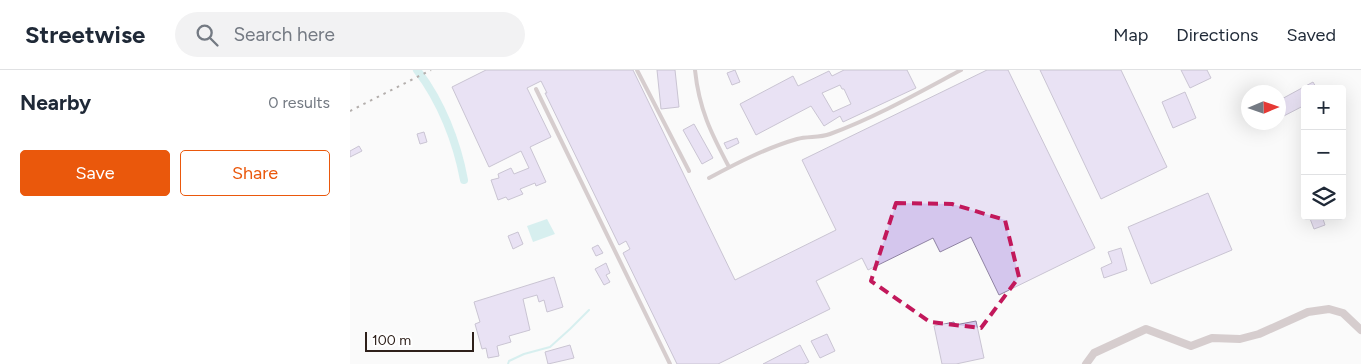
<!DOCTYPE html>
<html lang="en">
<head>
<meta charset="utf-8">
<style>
	body { margin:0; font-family:Figtree,sans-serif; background:#f2f2f3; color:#1f2937 }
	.controls { position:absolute; right:15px; top:15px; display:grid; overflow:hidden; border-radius:5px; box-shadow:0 5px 20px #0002 }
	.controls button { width:45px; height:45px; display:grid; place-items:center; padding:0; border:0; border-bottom:1px solid #e0e1e3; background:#fff; color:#1f2937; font:25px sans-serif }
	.compass { position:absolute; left:891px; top:15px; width:45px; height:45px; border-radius:50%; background:#fff; box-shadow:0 5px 20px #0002; rotate:88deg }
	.scale { position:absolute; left:15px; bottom:12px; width:109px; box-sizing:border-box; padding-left:5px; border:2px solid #2e201a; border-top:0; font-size:14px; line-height:18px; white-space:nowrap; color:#2e201a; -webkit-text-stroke:4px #fff; paint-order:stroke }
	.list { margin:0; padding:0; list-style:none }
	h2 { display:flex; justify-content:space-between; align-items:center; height:65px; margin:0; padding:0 20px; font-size:21px }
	h2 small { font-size:16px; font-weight:400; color:#747a83 }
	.actions { display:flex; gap:10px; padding:15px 20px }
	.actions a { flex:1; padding:11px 0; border:1px solid #ea580c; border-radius:5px; text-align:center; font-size:18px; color:#ea580c }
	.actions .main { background:#ea580c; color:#fff }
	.icon { flex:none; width:28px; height:28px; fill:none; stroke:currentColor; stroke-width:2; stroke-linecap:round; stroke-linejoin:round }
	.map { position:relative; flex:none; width:1011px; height:294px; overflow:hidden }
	header { display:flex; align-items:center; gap:30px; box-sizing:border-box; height:70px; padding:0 25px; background:#fff; border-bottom:1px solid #e0e1e3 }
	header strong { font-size:24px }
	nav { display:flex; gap:28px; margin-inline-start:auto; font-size:18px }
	.search { width:350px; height:45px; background:#f2f2f3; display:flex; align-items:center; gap:12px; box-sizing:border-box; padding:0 18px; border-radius:28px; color:#747a83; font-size:19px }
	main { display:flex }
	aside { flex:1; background:#fff }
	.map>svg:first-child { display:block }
	.water { fill:#ade3e3 }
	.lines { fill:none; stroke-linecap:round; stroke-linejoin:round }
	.stream { stroke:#ade3e3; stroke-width:2 }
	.canal { stroke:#ade3e3; stroke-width:8 }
	.building { fill:#d4c6ed; stroke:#8f83a3; fill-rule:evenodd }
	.service { stroke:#ab989a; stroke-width:4 }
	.minor { stroke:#ab989a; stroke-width:8 }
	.rail { stroke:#5f5450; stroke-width:2; stroke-dasharray:2.5 5; stroke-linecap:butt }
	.marked { fill:none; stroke:#c2185b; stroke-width:4; stroke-dasharray:10 6; stroke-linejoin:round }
</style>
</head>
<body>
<header>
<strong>Streetwise</strong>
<div class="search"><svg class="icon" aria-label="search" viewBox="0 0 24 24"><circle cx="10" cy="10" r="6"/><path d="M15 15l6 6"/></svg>Search here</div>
<nav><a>Map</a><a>Directions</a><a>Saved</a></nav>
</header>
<main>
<aside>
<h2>Nearby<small>0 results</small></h2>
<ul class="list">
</ul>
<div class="actions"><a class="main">Save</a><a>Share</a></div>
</aside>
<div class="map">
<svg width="1011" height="294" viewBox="0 0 1011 294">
	<rect width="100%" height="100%" fill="#fafafa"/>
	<path class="water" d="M197 149 205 164 183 172 177 156Z"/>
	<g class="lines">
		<path class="stream" d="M158 294 159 291 174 284 200 277 220 259 239 240"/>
		<path class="canal" d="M67 0C91 31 107 72 114 110"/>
	</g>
	<path class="building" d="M136 0H283L385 210 486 160 452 90 637 0H658L745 178 649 225 621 167 590 182 583 168 518 200 512 188 466 211 480 239 368 294H327L273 183 280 179 276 171 269 175 195 23H197L191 11 177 18 201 67 180 77 196 112 186 116 185 113 170 119 173 124 158 130 156 127 148 130 141 110 149 108 148 104 161 98 164 104 179 98 171 81 139 97 102 17Z
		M307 0H325L329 37 311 39Z
		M385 0 390 12 382 15 377 3Z
		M494 0H557L566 18 493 52 490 46 474 56 461 36 406 65 390 34 443 6 448 16 479 1 482 6ZM490 15 492 19H494L501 34 483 42 472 23Z
		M690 0H771L817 97 751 129Z
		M831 0H857L861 8 840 18Z
		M963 12 967 19H955V35L928 49V31Z
		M835 22 846 48 823 58 812 32Z
		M344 54 363 88 352 94 333 60Z
		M74 62 77 72 70 74 67 64Z
		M387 68 389 73 377 79 374 73Z
		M9 76 12 81 0 87V81Z
		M858 123 882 180 801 214 778 157Z
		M959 146H972L975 155 964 159Z
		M168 162 173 174 163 179 158 166Z
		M248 175 253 183 246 186 242 178Z
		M771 178 777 200 754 208 751 198 762 193 758 182Z
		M256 193 260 203 256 205 260 212 254 215 245 199Z
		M204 207 213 237 197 242 194 230 189 232 187 225 173 229 180 260 159 266 161 272 147 276 149 286 138 288 136 278 132 279 125 254 130 252 124 232Z
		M626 251 634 288 606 294H592L584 256 604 252 605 255Z
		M477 264 485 281 470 288 461 271Z
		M220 275 224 288 198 294 195 282Z
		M450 275 459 292 454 294H413Z"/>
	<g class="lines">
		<path class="service" d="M287 0 339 101
			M345 0C349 39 361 63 379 97
			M186 19 320 294
			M359 108C387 93 416 78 447 69 458 66 469 68 480 64 526 47 568 23 611 0"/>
		<path class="minor" d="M736 294 744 283 796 259 841 276 862 268 890 269 909 264 958 242 979 239 993 243 1011 260"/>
		<path class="rail" d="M0 41 81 0"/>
	</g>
	<path d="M0 0H1011V294H0ZM546 133 602 134 655 150 669 207 631 258 580 252 521 211Z" fill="#fafafa" fill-opacity=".55" fill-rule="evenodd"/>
	<path class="marked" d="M546 133 602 134 655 150 669 207 631 258 580 252 521 211Z"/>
</svg>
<div class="controls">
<button>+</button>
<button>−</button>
<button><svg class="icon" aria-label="layers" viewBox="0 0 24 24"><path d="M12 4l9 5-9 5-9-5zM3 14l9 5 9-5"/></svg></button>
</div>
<svg class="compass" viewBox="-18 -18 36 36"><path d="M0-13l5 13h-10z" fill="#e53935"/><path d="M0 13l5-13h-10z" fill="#747a83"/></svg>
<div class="scale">100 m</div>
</div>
</main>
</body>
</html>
